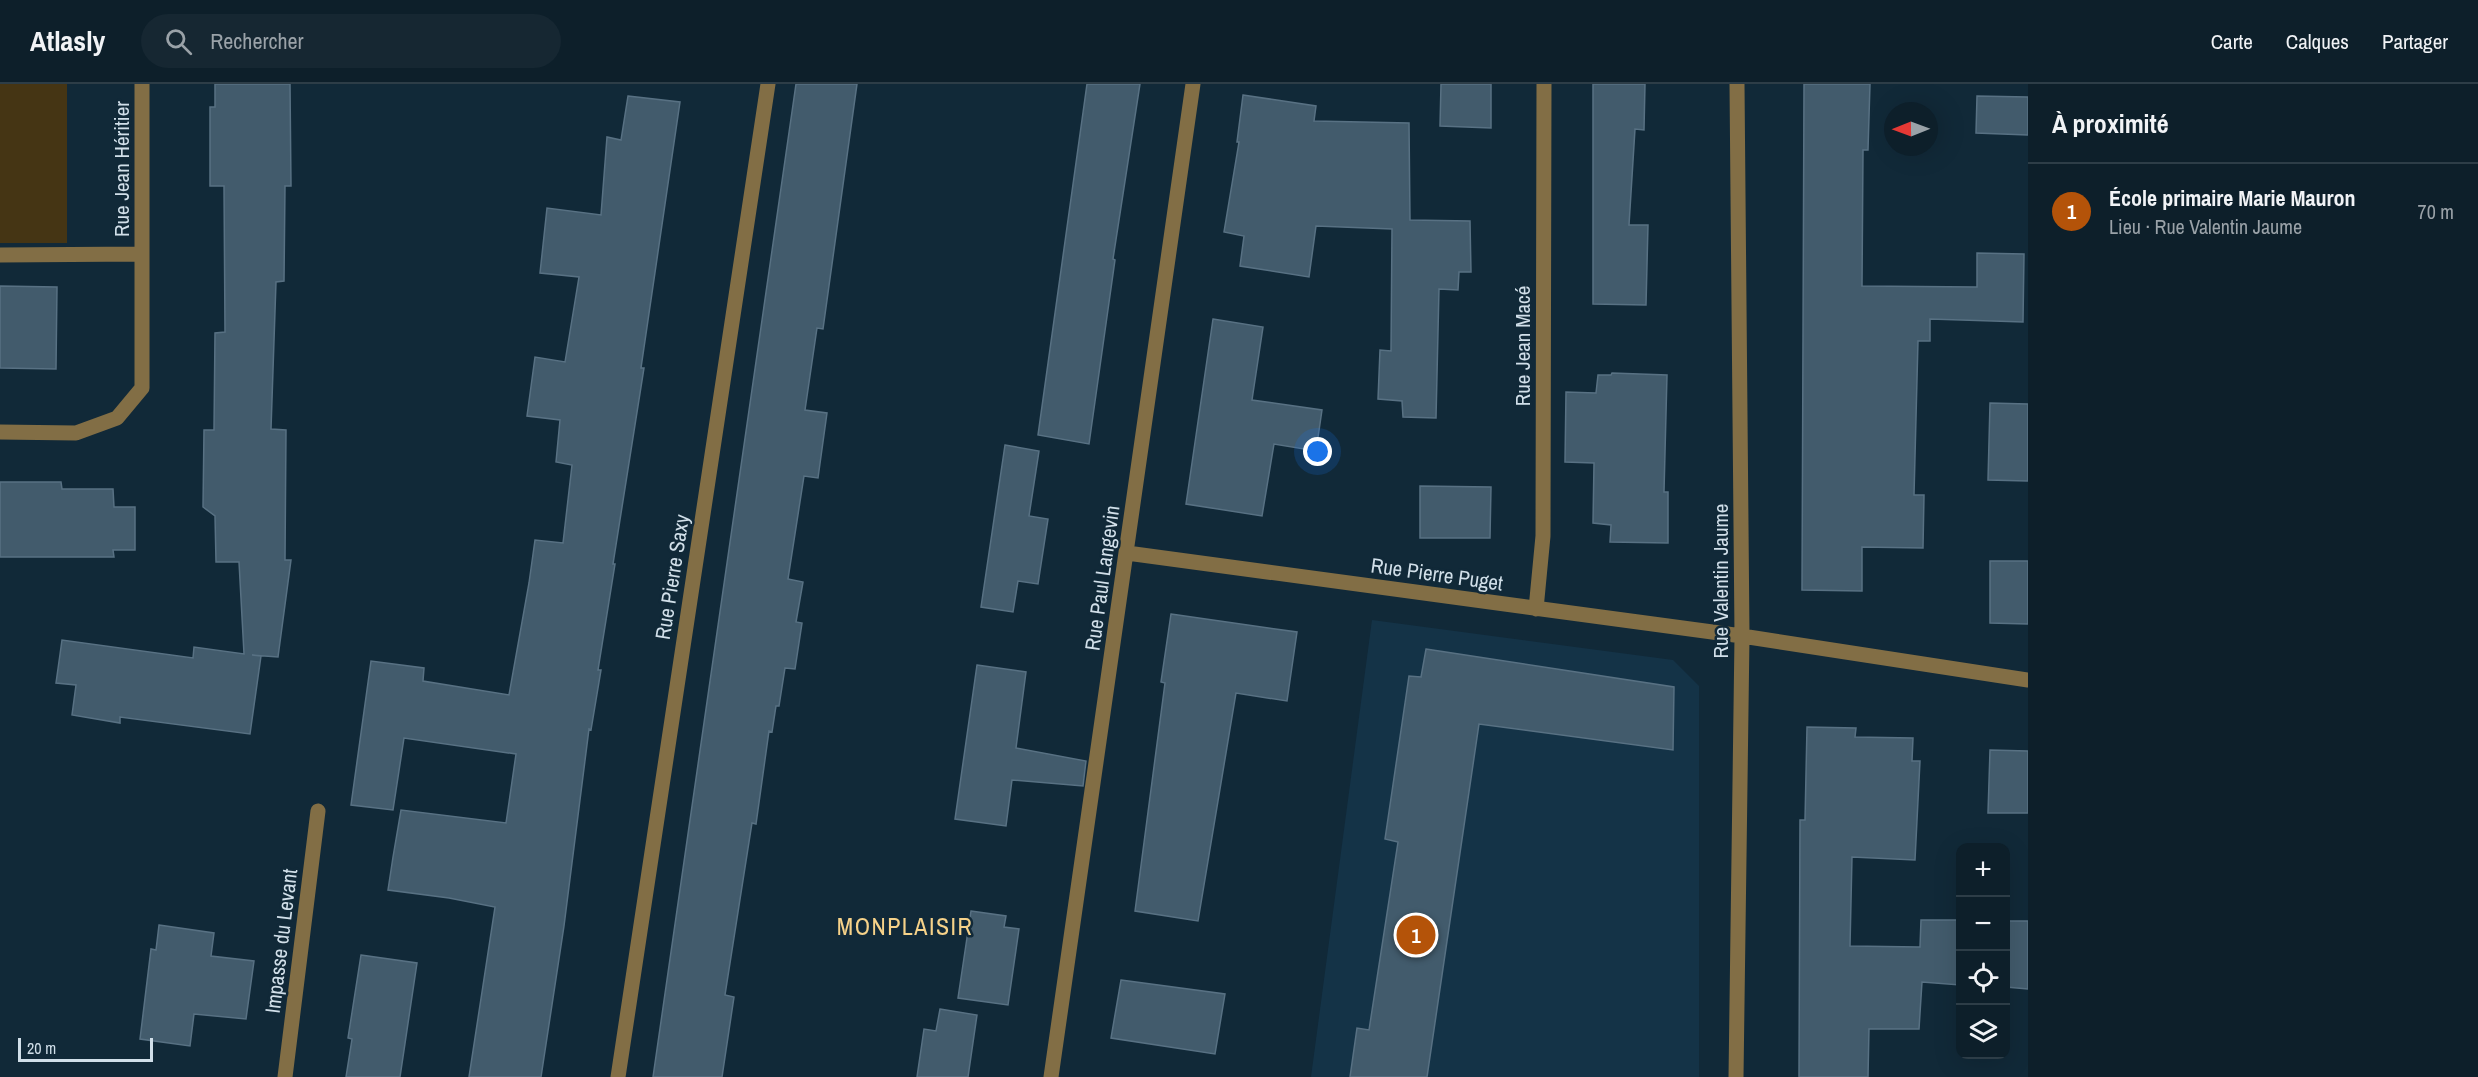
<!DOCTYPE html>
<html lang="fr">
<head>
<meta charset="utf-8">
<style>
	body { margin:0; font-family:"Archivo Narrow",sans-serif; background:#162732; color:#f1f3f6 }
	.controls { position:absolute; right:18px; bottom:18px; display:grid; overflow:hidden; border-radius:12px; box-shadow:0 6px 24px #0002 }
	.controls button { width:54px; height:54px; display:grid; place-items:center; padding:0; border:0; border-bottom:2px solid #2d3d47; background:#0d1f2a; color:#f1f3f6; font:30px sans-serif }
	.compass { position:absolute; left:1884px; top:18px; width:54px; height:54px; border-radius:50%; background:#0d1f2a; box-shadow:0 6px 24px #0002; rotate:269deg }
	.scale { position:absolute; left:18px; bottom:15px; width:135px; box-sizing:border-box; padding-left:6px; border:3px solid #d1dfe9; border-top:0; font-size:16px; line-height:21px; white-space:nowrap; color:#d1dfe9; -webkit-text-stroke:4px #112938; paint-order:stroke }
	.you { position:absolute; left:1318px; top:368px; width:21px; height:21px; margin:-15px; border:4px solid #fff; border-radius:50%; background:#1a73e8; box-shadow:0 0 0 9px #1a73e833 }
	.badge { display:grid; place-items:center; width:39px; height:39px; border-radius:50%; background:#b45309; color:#fff; font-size:20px; font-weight:700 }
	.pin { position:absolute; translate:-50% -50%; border:3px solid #fff; box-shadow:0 2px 6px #0006 }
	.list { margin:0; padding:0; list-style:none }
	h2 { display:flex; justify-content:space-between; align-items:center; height:78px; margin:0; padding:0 24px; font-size:26px }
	h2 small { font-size:20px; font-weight:400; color:#9aa2a8 }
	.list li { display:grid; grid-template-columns:39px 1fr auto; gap:18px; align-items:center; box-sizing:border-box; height:96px; padding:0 24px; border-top:2px solid #2d3d47 }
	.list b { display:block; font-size:22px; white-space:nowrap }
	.list p { margin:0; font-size:20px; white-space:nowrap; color:#9aa2a8 }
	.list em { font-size:20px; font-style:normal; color:#9aa2a8 }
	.icon { flex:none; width:33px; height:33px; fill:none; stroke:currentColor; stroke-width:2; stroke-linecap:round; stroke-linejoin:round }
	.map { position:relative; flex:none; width:2028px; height:993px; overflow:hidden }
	header { display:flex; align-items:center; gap:36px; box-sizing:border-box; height:84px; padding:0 30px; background:#0d1f2a; border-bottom:2px solid #2d3d47 }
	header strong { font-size:28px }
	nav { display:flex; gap:33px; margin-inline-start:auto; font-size:21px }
	.search { width:420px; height:54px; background:#162732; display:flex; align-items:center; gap:15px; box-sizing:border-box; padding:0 21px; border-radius:33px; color:#9aa2a8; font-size:22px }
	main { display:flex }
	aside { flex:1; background:#0d1f2a }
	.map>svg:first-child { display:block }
	.built { fill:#143347 }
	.green { fill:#453514 }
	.building { fill:#425b6c; stroke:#587183; stroke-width:1.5 }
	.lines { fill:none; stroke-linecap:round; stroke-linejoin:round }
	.minor { stroke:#826e45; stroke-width:15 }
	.labels { text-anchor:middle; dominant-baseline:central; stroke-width:5; stroke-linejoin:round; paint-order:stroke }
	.street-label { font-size:21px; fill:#d1dfe9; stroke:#112938 }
	.quarter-label { font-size:24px; letter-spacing:1.5px; fill:#f6d289; stroke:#112938 }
</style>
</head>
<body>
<header>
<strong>Atlasly</strong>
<div class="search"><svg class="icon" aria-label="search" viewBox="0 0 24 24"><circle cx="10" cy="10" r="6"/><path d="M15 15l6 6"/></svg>Rechercher</div>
<nav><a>Carte</a><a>Calques</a><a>Partager</a></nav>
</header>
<main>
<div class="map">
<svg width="2028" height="993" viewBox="0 0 2028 993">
	<rect width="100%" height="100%" fill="#112938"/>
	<path class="built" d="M1372 536 1673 576 1699 602V993H1311Z"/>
	<path class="green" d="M0 0H67V159H0Z"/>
	<path class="building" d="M215 0H290L291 102H285L284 197 276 198 271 345 286 346 285 476H291L278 573 252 571 261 572 250 650 120 633V639L72 631 76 601 56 599 62 556 193 574 194 563 244 570 239 478H216L215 432 203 423 204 346H214L215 249 225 248 224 102H210V23H215Z
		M796 0H857L823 245 817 244 805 326 827 329 818 394 804 392 788 495 803 498 796 538 802 539 795 585 785 584 779 622H776L772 648 769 647 756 740 752 739 725 911 734 913 722 993H653Z
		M1087 0H1140L1113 175 1115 176 1089 360 1038 351Z
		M1441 0H1491V44L1440 42Z
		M1593 0H1645L1644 46 1635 45 1629 141H1648L1646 221 1593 220Z
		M1804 0H1870L1868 66H1863L1862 202 1977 203V169L2024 170 2023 238 1930 235V257H1918L1914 411H1924L1923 464 1862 463V507L1802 506Z
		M1243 11 1316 22 1314 37 1409 39 1410 136 1470 137 1471 188H1459L1458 206 1439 205 1436 334 1403 333 1402 317 1378 315 1380 266 1391 267 1392 145 1316 142 1309 193 1240 182 1244 152 1224 148 1239 58H1237Z
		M628 12 680 18 641 284H644L613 480H615L598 586H601L591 646 589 645 564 842 541 993H469L495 823 449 814 388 806 393 773 401 726 506 739 516 670 404 654 393 726 351 721 371 577 424 584 423 597 509 611 529 499 535 456 563 459 572 381 556 378 560 336 527 332 535 273 565 278 579 193 540 189 547 124 601 131 607 53 621 56Z
		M1977 12 2028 13V51L1976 49Z
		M0 202 57 203 56 285 0 284Z
		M1213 235 1263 243 1252 316 1322 326 1316 367 1274 360 1262 432 1186 420Z
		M1612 289 1667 291 1664 408H1668V459L1610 458 1611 441 1593 439 1594 379 1565 378 1566 308 1596 309 1598 291H1611Z
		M1990 319 2028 320V397L1988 396Z
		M1005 361 1039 367 1029 432 1048 435 1038 500 1018 497 1013 528 981 523Z
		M0 398H61L62 405H113L114 423H135V466H113L114 473H0Z
		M1420 402 1491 403 1490 454H1420Z
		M1990 477H2028V540L1990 539Z
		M1171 530 1297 548 1287 617 1236 609 1198 837 1135 827 1165 599 1161 598Z
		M1426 565 1674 603 1673 666 1479 640 1427 993H1350L1357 944 1369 946 1398 758 1385 755 1409 592 1421 593Z
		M977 581 1026 588 1016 664 1086 677 1083 702 1012 696 1006 742 955 735Z
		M1807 643 1856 644 1855 653 1913 654 1912 677H1920L1915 776 1852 773 1850 862 1920 863 1921 836H1960V901L1922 898 1919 945H1869L1868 993H1799L1800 736H1805Z
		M1990 666 2028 667V729H1988Z
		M971 827 1006 832 1004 843 1019 845 1008 921 958 914Z
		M2006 837H2028V905L2006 903Z
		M159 841 214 849 211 872 254 877 246 935 194 930 190 962 140 955 151 865 156 866Z
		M361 871 417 879 400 993H346L352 955 348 954Z
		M1121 896 1225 910 1215 970 1111 954Z
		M940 925 977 931 968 993H917L924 945 936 947Z"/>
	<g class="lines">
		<path class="minor" d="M0 171 142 170
			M0 348 76 349 117 334 142 304V0
			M1127 469 1742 552 2028 596
			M1536 525 1543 452 1544 0
			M285 993 318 727
			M618 993 768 0
			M1051 993 1193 0
			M1736 993 1742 552 1737 0"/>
	</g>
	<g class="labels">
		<g class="street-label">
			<text transform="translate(121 85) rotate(-90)">Rue Jean Héritier</text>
			<text transform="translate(1522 262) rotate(-90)">Rue Jean Macé</text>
			<text transform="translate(1437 490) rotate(8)">Rue Pierre Puget</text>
			<text transform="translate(672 493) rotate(-81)">Rue Pierre Saxy</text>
			<text transform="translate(1102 494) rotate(-82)">Rue Paul Langevin</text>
			<text transform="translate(1720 497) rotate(-90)">Rue Valentin Jaume</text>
			<text transform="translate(281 857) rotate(-83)">Impasse du Levant</text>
		</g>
		<g class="quarter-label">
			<text x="905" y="842">MONPLAISIR</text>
		</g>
	</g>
</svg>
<div class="controls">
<button>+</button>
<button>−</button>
<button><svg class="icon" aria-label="locate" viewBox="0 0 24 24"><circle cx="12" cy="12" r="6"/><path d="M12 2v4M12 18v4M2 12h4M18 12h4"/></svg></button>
<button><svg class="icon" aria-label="layers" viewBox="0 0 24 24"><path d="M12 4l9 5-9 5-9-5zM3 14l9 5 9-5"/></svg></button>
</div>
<svg class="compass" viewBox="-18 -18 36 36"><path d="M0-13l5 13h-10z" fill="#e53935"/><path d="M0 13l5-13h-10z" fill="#9aa2a8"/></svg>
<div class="scale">20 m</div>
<div class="you"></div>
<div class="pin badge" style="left:1416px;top:851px">1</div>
</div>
<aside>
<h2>À proximité<small></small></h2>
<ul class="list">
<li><span class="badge">1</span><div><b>École primaire Marie Mauron</b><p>Lieu · Rue Valentin Jaume</p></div><em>70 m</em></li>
</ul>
</aside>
</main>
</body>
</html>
